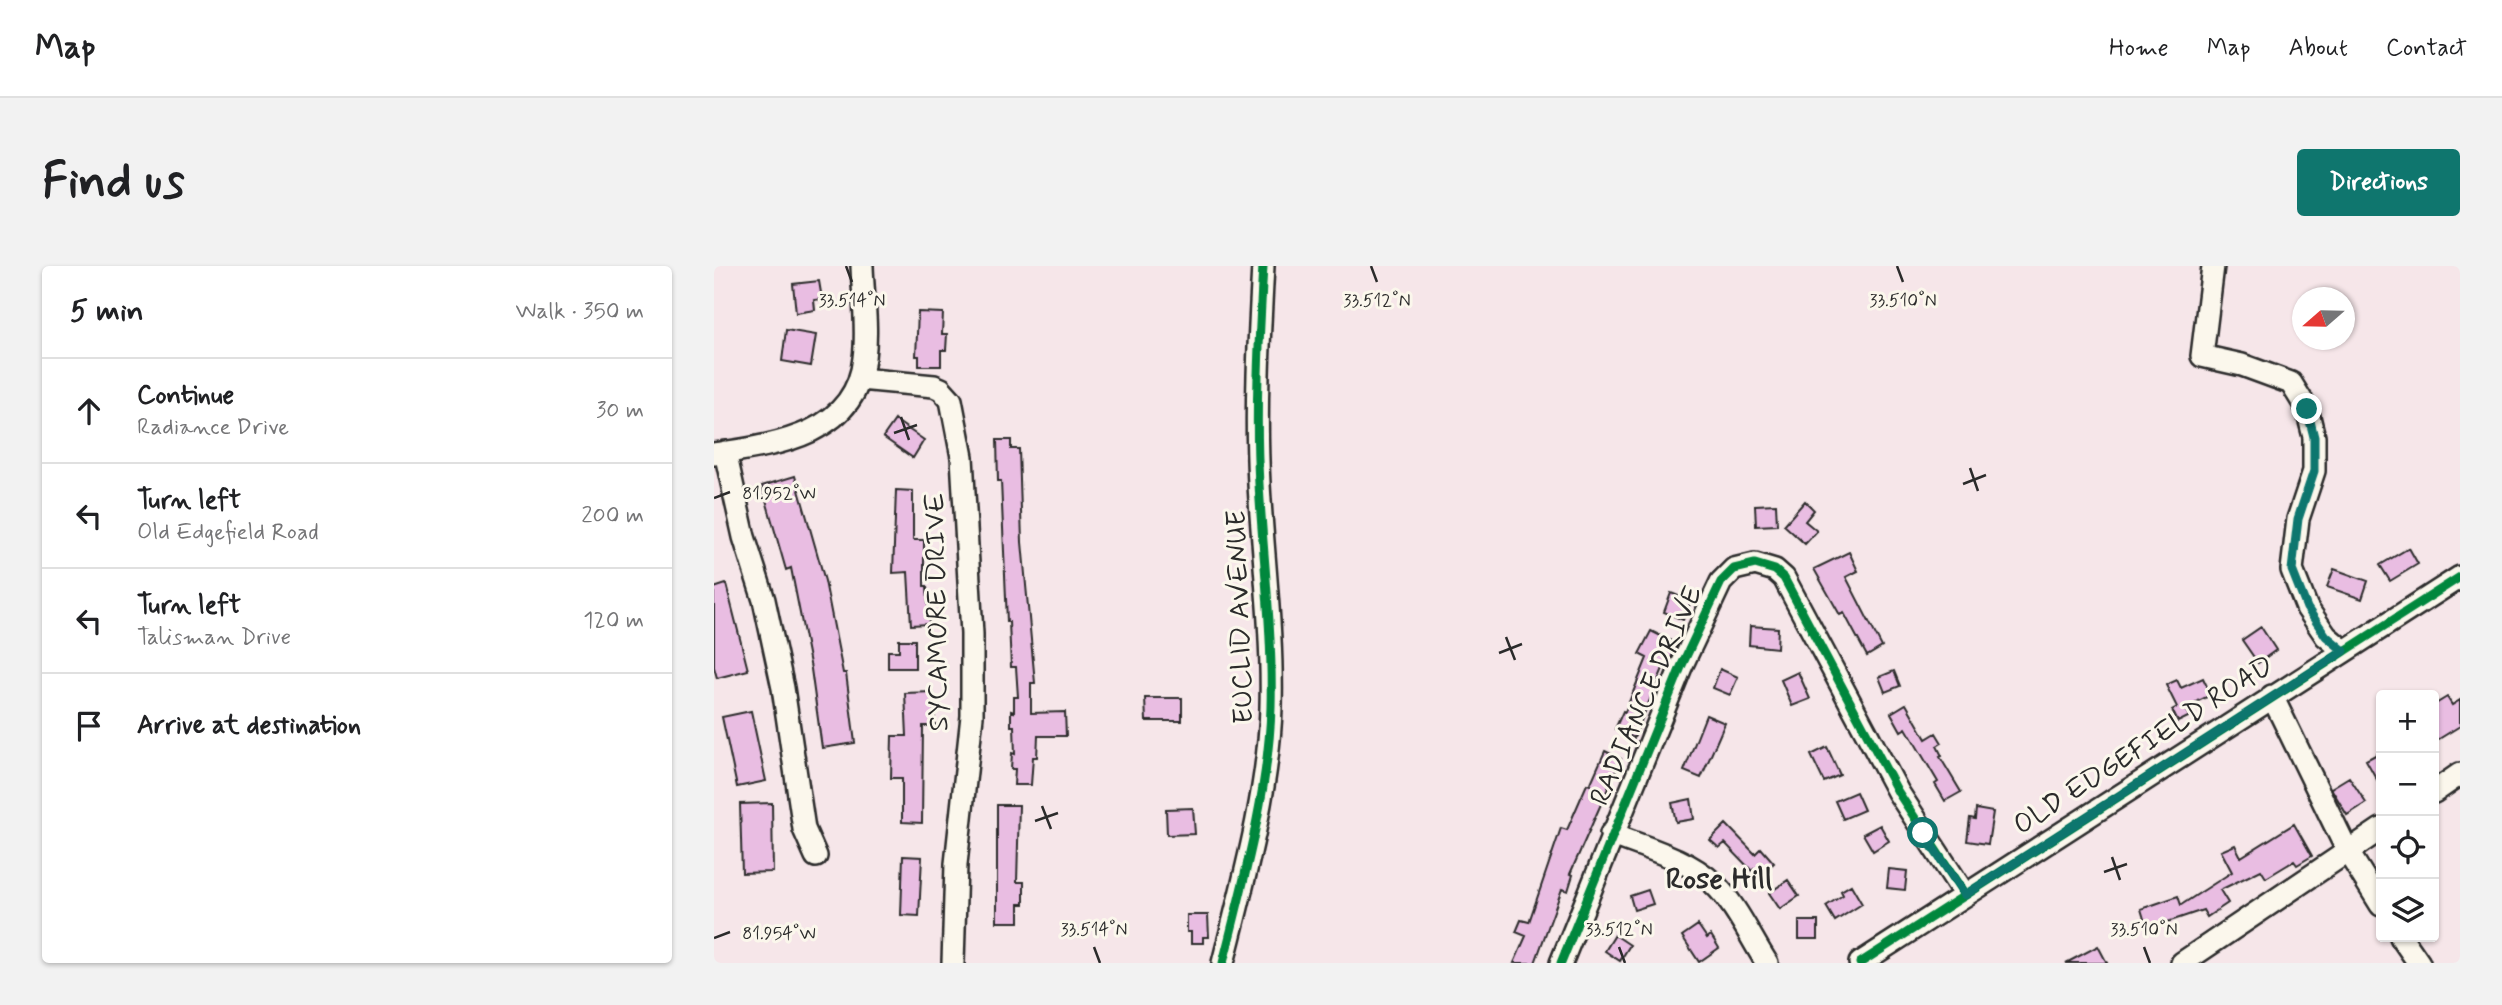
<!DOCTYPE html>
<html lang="en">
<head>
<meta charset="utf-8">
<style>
	body { margin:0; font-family:Mynerve,sans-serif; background:#f2f2f2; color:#202124 }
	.controls { position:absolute; right:21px; bottom:21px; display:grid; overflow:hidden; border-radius:7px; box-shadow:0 2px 5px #0004 }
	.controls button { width:63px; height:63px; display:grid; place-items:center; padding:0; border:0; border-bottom:2px solid #e0e0e0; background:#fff; color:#202124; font:35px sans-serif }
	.compass { position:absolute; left:1578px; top:21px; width:63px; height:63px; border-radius:50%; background:#fff; box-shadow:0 2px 5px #0004; rotate:250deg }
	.stop { position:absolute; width:21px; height:21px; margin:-16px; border:5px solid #0f766e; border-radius:50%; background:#fff }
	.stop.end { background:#0f766e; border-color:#fff; box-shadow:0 2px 7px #0008 }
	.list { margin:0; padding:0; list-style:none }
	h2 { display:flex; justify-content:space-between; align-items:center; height:91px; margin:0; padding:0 28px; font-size:30px }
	h2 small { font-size:23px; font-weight:400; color:#757577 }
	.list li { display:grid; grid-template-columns:46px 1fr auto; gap:21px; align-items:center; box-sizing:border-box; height:105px; padding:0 28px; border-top:2px solid #e0e0e0 }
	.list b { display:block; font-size:26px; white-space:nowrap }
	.list p { margin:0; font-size:23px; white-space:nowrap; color:#757577 }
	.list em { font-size:23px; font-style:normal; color:#757577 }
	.icon { flex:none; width:38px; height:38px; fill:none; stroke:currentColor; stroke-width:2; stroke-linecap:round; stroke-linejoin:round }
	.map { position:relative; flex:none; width:1746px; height:697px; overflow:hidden; border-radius:7px }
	header { display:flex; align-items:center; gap:42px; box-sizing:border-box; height:98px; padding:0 35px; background:#fff; border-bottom:2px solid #e0e0e0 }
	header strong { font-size:33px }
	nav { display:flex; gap:38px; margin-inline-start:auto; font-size:24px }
	.intro { display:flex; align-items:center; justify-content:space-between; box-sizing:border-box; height:168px; padding:0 42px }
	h1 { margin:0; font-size:49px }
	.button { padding:18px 32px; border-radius:7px; background:#0f766e; color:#fff; font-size:24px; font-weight:700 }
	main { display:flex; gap:42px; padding:0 42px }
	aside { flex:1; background:#fff; border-radius:7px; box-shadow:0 2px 5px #0004 }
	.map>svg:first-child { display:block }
	.building { fill:#e9bde2; stroke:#2b2b2b; stroke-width:2 }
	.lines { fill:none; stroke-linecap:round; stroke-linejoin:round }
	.minor-casing { stroke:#2b2b2b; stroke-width:26 }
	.minor { stroke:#fbf7ec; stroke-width:21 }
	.cycleway-casing { stroke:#fbf7ec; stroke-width:13 }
	.cycleway { stroke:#00873e; stroke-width:9 }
	.route { stroke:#0f766e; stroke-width:9 }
	.ticks { fill:none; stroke:#2b2b2b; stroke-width:2.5 }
	.labels { text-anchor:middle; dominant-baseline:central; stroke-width:6; stroke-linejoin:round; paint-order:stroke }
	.street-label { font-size:28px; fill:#2b2b2b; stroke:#fbf7ec }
	.neighbourhood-label { font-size:30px; font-weight:bold; fill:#2b2b2b; stroke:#fbf7ec }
	.ticks-label { font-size:18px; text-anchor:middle; fill:#2b2b2b; stroke:#fbf7ec; stroke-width:6; stroke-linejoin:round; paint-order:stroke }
</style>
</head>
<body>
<header>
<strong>Map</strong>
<nav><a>Home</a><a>Map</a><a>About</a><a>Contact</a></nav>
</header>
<div class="intro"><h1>Find us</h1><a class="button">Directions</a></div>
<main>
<aside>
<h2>5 min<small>Walk · 350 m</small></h2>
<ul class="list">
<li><svg class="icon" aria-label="ahead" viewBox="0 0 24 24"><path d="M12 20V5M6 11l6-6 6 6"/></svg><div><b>Continue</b><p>Radiance Drive</p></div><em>30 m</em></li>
<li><svg class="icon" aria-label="left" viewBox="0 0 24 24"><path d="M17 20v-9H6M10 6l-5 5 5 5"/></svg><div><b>Turn left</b><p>Old Edgefield Road</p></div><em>200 m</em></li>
<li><svg class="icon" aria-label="left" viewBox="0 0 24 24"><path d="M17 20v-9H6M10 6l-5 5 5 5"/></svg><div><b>Turn left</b><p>Talisman Drive</p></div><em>120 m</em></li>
<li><svg class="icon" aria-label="arrive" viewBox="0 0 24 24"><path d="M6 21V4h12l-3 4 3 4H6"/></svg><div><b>Arrive at destination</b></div></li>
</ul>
</aside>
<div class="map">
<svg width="1746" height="697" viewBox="0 0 1746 697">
	<rect width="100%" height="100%" fill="#f6e6e9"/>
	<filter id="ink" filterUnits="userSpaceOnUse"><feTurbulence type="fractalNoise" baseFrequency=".0143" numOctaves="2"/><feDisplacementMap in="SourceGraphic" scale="14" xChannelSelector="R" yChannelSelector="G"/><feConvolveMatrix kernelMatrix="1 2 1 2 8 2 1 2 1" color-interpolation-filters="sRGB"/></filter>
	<g filter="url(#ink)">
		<path class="building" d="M105 15 108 33 100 34 101 44 82 47 79 18Z
			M204 46 229 47 228 68H233L232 84H227V100H205V90H202Z
			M72 64 102 69 97 100 68 95Z
			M181 154 210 174 199 192 169 171Z
			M283 174H297V183H305L308 276 321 417H317V447L351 446 352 470H324L323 491H319L317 519H300L301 503H297L298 487 301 488 300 460H297V445L300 446V431H304L302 401H297L295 356H293L287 215H284Z
			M81 210 111 315 129 407H132L141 477 108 482 97 403 77 302 72 304 48 220Z
			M182 224 199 225V274H210V320H213L215 358 197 359 194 306 179 307Z
			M1091 235 1100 244 1091 255 1103 265 1091 278 1070 259Z
			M1062 238 1063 259 1042 260 1041 239Z
			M1695 282 1704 298 1676 315 1666 299Z
			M1135 286 1144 305 1132 311 1168 381 1153 390 1130 347 1126 349 1100 303Z
			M1620 303 1654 315 1648 333 1613 321Z
			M12 318 34 404 3 412 0 401V322Z
			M957 327 977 335 969 354 950 346Z
			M1036 360 1064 362 1063 382 1035 379Z
			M1547 361 1562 384 1544 397 1528 374Z
			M937 365 963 378 953 402 950 400 920 472 901 463 909 445 911 446 933 392 925 388Z
			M185 374H201V402H174V385H185Z
			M1006 403 1024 411 1016 429 999 422Z
			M1180 405 1186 420 1171 426 1165 411Z
			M1084 406 1096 433 1078 440 1067 414Z
			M1489 412 1497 429 1482 436 1484 440 1473 445 1476 450 1464 456 1458 444 1463 441 1452 419 1463 414 1467 422Z
			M219 426 221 460H209L208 557 188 556V512H177L178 470H193L191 427Z
			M1733 431 1738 439 1746 434V460L1720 476V439Z
			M431 432H468V455H432Z
			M1192 438 1212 473 1222 467 1228 477 1223 480 1228 490 1226 491 1247 526 1231 535 1221 518 1224 516 1192 462 1187 465 1177 447Z
			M37 445 52 515 23 521 8 451Z
			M992 449 1011 457 987 512 970 505Z
			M1113 481 1126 509 1110 516 1097 489Z
			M891 485 907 493 856 608 859 609 854 625 848 623 821 697H800L812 670 802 666 807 654 815 656 847 562 853 564 873 518 876 519Z
			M1667 486V521L1652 494Z
			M1635 511 1652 537 1633 549 1617 522Z
			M1142 526 1150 544 1129 553 1121 535Z
			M977 533 980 553 962 556 958 537Z
			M58 537 59 606 28 607 26 538Z
			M283 539H305L303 616H310V638H305V656H283Z
			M479 542 481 568 453 569 452 543Z
			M1262 543 1279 546 1274 578 1253 575 1256 552 1261 553Z
			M1012 558 1041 588 1047 582 1060 597 1046 610 1040 603 1038 605 1011 577 1005 582 996 574Z
			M1580 558 1598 590 1583 599 1580 595 1552 612 1547 604 1506 624 1514 637 1493 651 1489 644 1433 663 1427 643 1464 630 1467 639 1518 606 1507 585 1521 579 1527 591Z
			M1166 559 1175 575 1159 585 1149 568Z
			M189 590 208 591 205 650 187 649Z
			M1175 603 1193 605 1191 624 1173 622Z
			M1074 614 1085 630 1066 643 1055 627Z
			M1137 619 1148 638 1121 655 1112 640 1129 629 1127 625Z
			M934 624 939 638 920 644 916 630Z
			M473 649H494L495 671H489V677H477V666H473Z
			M1085 655H1104V673H1085Z
			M984 659 993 672 997 669 1005 682 985 696 968 670Z
			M901 669 916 679 906 695 891 685Z
			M1384 680 1393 697H1352Z"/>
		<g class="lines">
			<g class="minor-casing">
				<path id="minor" d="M1499 0 1488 90 1528 99 1577 117 1593 143 1600 171V205L1584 253 1578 304 1593 342 1612 370 1630 385
					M146 113 220 120 227 123 237 134 248 191 258 368V450L242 598 239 697
					M11 186 30 271 50 334 69 422 90 563 102 590
					M0 188C62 179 142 169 150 92 154 62 149 30 148 0
					M1558 430 1634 586 1667 639
					M1720 526 1746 508
					M897 568C931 582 972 592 999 617 1022 638 1036 671 1053 697
					M1687 671 1705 697
					M509 697C529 617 555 523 557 441 559 367 549 292 545 218 541 145 545 73 549 0
					M847 697 967 401 1007 316 1020 303 1041 298 1061 304 1070 312 1184 526 1251 629
					M1146 697 1746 311
					M1468 697 1667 563"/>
			</g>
			<use href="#minor" class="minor"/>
			<g class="cycleway-casing">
				<path id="cycleway" d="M509 697C529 617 555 523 557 441 559 367 549 292 545 218 541 145 545 73 549 0
					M847 697 967 401 1007 316 1020 303 1041 298 1061 304 1070 312 1184 526 1251 629
					M1146 697 1746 311"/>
			</g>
			<use href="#cycleway" class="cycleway"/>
		</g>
	</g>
	<g class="lines" filter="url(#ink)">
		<path class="route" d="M1209 567 1251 629 1630 385 1612 370 1593 342 1578 304 1584 253 1600 205V171L1593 143"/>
	</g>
	<path class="ticks" d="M132 0 138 16M657 0 663 16M1183 0 1189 16M187 151 195 174M180 167 203 159M1256 202 1264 225M1249 218 1272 209M0 232 16 226M792 371 801 394M785 387 808 378M328 540 337 563M321 555 344 547M1398 591 1406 614M1390 606 1413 598M0 672 16 666M380 681 386 697M905 681 911 697M1430 681 1436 697"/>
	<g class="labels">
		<g class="street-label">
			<text transform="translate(224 346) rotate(-91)">SYCAMORE DRIVE</text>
			<text transform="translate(527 351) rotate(-92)">EUCLID AVENUE</text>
			<text transform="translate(933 430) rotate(-66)">RADIANCE DRIVE</text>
			<text transform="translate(1430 480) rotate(-33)">OLD EDGEFIELD ROAD</text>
		</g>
		<g class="neighbourhood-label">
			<text x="1005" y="613">Rose Hill</text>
		</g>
	</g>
	<g class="ticks-label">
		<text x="138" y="40">33.514°N</text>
		<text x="663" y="40">33.512°N</text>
		<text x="1189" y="40">33.510°N</text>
		<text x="65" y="233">81.952°W</text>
		<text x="380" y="669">33.514°N</text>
		<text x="905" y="669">33.512°N</text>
		<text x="1430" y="669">33.510°N</text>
		<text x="65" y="673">81.954°W</text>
	</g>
</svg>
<div class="controls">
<button>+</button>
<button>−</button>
<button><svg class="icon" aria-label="locate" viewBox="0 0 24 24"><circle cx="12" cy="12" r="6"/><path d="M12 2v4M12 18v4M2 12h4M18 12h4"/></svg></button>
<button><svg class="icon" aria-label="layers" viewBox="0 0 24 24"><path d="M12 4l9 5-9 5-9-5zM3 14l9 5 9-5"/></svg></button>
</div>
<svg class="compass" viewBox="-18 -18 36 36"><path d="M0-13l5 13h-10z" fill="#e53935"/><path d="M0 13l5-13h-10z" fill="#757577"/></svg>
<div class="stop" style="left:1209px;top:567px"></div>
<div class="stop end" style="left:1593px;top:143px"></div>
</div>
</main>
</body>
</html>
